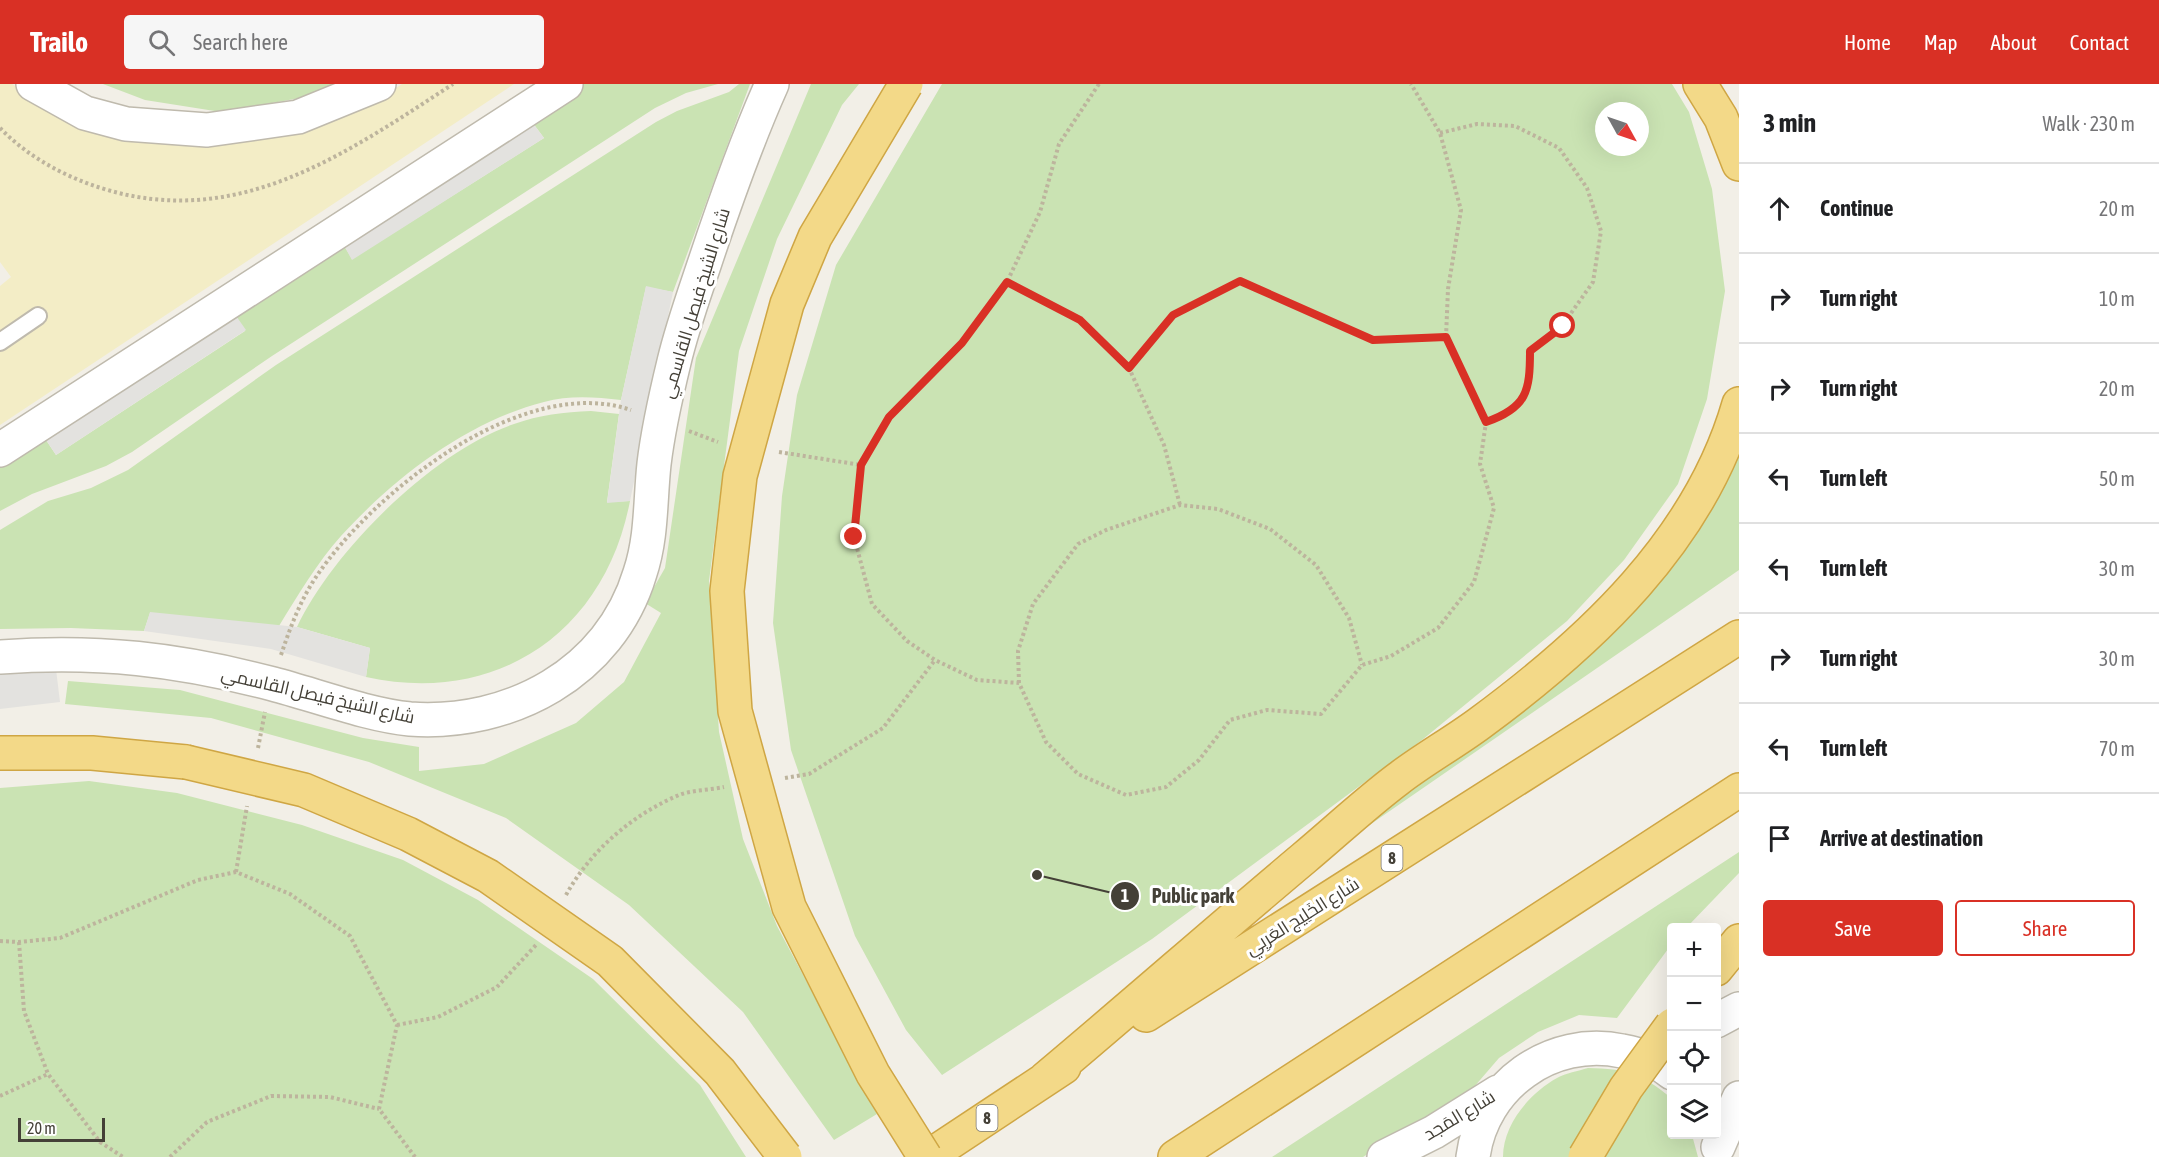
<!DOCTYPE html>
<html lang="en">
<head>
<meta charset="utf-8">
<style>
	body { margin:0; font-family:"Asap Condensed",Cairo,sans-serif; background:#f6f6f6; color:#202124 }
	.controls { position:absolute; right:18px; bottom:18px; display:grid; overflow:hidden; border-radius:6px; box-shadow:0 6px 24px #0002 }
	.controls button { width:54px; height:54px; display:grid; place-items:center; padding:0; border:0; border-bottom:2px solid #e0e0e0; background:#fff; color:#202124; font:30px sans-serif }
	.compass { position:absolute; left:1595px; top:18px; width:54px; height:54px; border-radius:50%; background:#fff; box-shadow:0 6px 24px #0002; rotate:130deg }
	.scale { position:absolute; left:18px; bottom:15px; width:87px; box-sizing:border-box; padding-left:6px; border:3px solid #444037; border-top:0; font-size:16px; line-height:21px; white-space:nowrap; color:#444037; -webkit-text-stroke:4px #fff; paint-order:stroke }
	.stop { position:absolute; width:18px; height:18px; margin:-14px; border:4px solid #d93025; border-radius:50%; background:#fff }
	.stop.end { background:#d93025; border-color:#fff; box-shadow:0 2px 6px #0008 }
	.list { margin:0; padding:0; list-style:none }
	h2 { display:flex; justify-content:space-between; align-items:center; height:78px; margin:0; padding:0 24px; font-size:26px }
	h2 small { font-size:20px; font-weight:400; color:#757577 }
	.list li { display:grid; grid-template-columns:39px 1fr auto; gap:18px; align-items:center; box-sizing:border-box; height:90px; padding:0 24px; border-top:2px solid #e0e0e0 }
	.list b { display:block; font-size:22px; white-space:nowrap }
	.list em { font-size:20px; font-style:normal; color:#757577 }
	.actions { display:flex; gap:12px; padding:18px 24px }
	.actions a { flex:1; padding:14px 0; border:2px solid #d93025; border-radius:6px; text-align:center; font-size:21px; color:#d93025 }
	.actions .main { background:#d93025; color:#fff }
	.icon { flex:none; width:33px; height:33px; fill:none; stroke:currentColor; stroke-width:2; stroke-linecap:round; stroke-linejoin:round }
	.map { position:relative; flex:none; width:1739px; height:1073px; overflow:hidden }
	header { display:flex; align-items:center; gap:36px; box-sizing:border-box; height:84px; padding:0 30px; background:#d93025; color:#fff }
	header strong { font-size:28px }
	nav { display:flex; gap:33px; margin-inline-start:auto; font-size:21px }
	.search { width:420px; height:54px; background:#f6f6f6; display:flex; align-items:center; gap:15px; box-sizing:border-box; padding:0 21px; border-radius:6px; color:#757577; font-size:22px }
	main { display:flex }
	aside { flex:1; background:#fff }
	.map>svg:first-child { display:block }
	.green { fill:#cae3b3; fill-rule:evenodd }
	.sand { fill:#f3edc6 }
	.parking { fill:#e3e2df }
	.lines { fill:none; stroke-linecap:round; stroke-linejoin:round }
	.service-casing { stroke:#bfbaad; stroke-width:20 }
	.minor-casing { stroke:#bfbaad; stroke-width:36 }
	.tertiary-casing { stroke:#bfbaad; stroke-width:36 }
	.trunk-casing { stroke:#cfa644; stroke-width:36 }
	.path { stroke:#bdb49d; stroke-width:4; stroke-dasharray:3 3; stroke-linecap:butt }
	.service { stroke:#fff; stroke-width:16 }
	.minor { stroke:#fff; stroke-width:33 }
	.tertiary { stroke:#fff; stroke-width:33 }
	.trunk { stroke:#f3d988; stroke-width:33 }
	.trunk-bridge-casing { stroke:#cfa644; stroke-width:36; stroke-linecap:butt }
	.trunk-bridge { stroke:#f3d988; stroke-width:33 }
	.route { stroke:#d93025; stroke-width:8 }
	.labels { text-anchor:middle; dominant-baseline:central; stroke-width:6; stroke-linejoin:round; paint-order:stroke }
	.shield { fill:#fff; stroke:#7c7973; stroke-width:1.5 }
	.shield-label { font-size:16px; font-weight:bold; fill:#444037 }
	.street-label { font-size:18px; fill:#444037; stroke:#fff }
	.leader { fill:none; stroke:#444037; stroke-width:2 }
	.callout-dot { fill:#444037; stroke:#fff; stroke-width:2 }
	.mark-label { font-size:18px; text-anchor:middle; font-weight:bold; fill:#fff }
	.callout-label { font-size:20px; text-anchor:middle; font-weight:bold; fill:#444037; stroke:#fff; stroke-width:6; stroke-linejoin:round; paint-order:stroke }
</style>
</head>
<body>
<header>
<strong>Trailo</strong>
<div class="search"><svg class="icon" aria-label="search" viewBox="0 0 24 24"><circle cx="10" cy="10" r="6"/><path d="M15 15l6 6"/></svg>Search here</div>
<nav><a>Home</a><a>Map</a><a>About</a><a>Contact</a></nav>
</header>
<main>
<div class="map">
<svg width="1739" height="1073" viewBox="0 0 1739 1073">
	<rect width="100%" height="100%" fill="#f2efe7"/>
	<path class="green" d="M103 0H333L300 14 221 28 145 16Z
		M582 0H718L686 9 655 24 272 272 132 368 106 382 32 410 0 427V382L44 353 56 371 245 247 234 229 342 158 352 175 544 54 529 34Z
		M739 0H750L673 208 646 203 621 316C595 313 569 311 544 318 466 338 394 394 341 452 317 479 298 511 279 542L150 529 144 547 71 544 0 545V446L48 417 91 404 128 386 276 281 656 38 677 27 729 8Z
		M811 0H859L842 21 777 155 739 267 709 497 719 648 743 755 777 842 877 1030 834 1056 743 928 629 821 506 734 369 678 211 634 65 620 68 597 180 606 363 654 419 663V687L484 680 576 639 624 598 661 529 645 519 665 484 696 274Z
		M942 0H1672L1689 28 1712 105 1725 207 1707 315 1678 400 1624 476 1567 537 1422 656 1152 855 942 991 906 946 855 852 791 666 773 539 782 412 797 311 836 181ZM1604 27H1640V63H1604Z
		M591 327 619 330 607 418 630 417C605 548 497 622 366 593L370 564 297 543C333 467 433 367 514 340 539 331 564 328 591 327Z
		M1739 371V486L1271 809 1593 569C1654 512 1706 449 1739 371Z
		M89 697 177 709 302 741 403 776 478 816 593 895 700 1001 746 1073H0V704Z
		M1739 768V789L1687 843 1672 844 1671 861 1617 934 1579 931 1538 948 1499 974 1474 1003 1363 1073H1272Z
		M1588 984C1627 985 1641 989 1671 1014L1672 1050 1692 1051 1698 1073H1503C1503 1040 1530 1009 1557 994 1566 989 1578 987 1588 984Z"/>
	<path class="sand" d="M0 0H12L49 22 138 51 385 11 402 0H514L0 341V202L11 193 0 178Z"/>
	<path class="parking" d="M529 34 544 54 352 176 342 158Z
		M646 202 673 208 630 417 607 419 621 316Z
		M234 229 246 246 56 371 44 353Z
		M150 528 297 543 370 564 366 593 271 565 144 547Z
		M55 577 60 618 0 625V584Z"/>
	<g class="lines">
		<g class="service-casing">
			<path id="service" d="M0 258 38 232"/>
		</g>
		<g class="minor-casing">
			<path id="minor" d="M33 0 85 29 126 40 207 46 298 33 379 0
				M0 366 566 0
				M0 573C98 566 178 575 273 600 315 611 368 631 410 635 510 642 610 589 640 489 652 453 650 417 654 380 658 346 666 311 674 278 682 244 694 211 705 178 725 118 746 58 772 0"/>
		</g>
		<g class="tertiary-casing">
			<path id="tertiary" d="M1716 937 1739 925
				M1718 1063 1739 1014
				M1384 1073 1434 1048 1498 1008
				M1473 1073C1482 1002 1551 952 1622 967 1639 970 1658 977 1672 989"/>
		</g>
		<g class="trunk-casing">
			<path id="trunk" d="M1700 0 1721 34 1739 80
				M0 669H92L186 678
				M1716 885 1739 857
				M1146 931 1739 553
				M1045 995C1132 922 1217 847 1304 774 1335 748 1366 719 1398 695 1424 675 1453 659 1480 639 1590 558 1700 456 1739 320
				M928 1073 1064 983
				M1175 1073 1739 706"/>
		</g>
		<path class="path" d="M1099 0 1059 60 1040 128 1007 198 962 259 889 333 861 381 854 453 872 520 907 557 935 576 977 596 1019 599 1046 658 1078 690 1126 711 1166 703 1199 676 1230 636 1267 626 1321 630 1362 581 1391 572 1438 544 1474 498 1494 424 1480 380 1486 338 1446 253 1448 205 1461 126 1440 49 1411 0
			M0 44C27 72 63 92 101 104 236 147 344 71 453 0
			M1440 49 1477 40 1515 42 1559 64 1587 104 1601 147 1593 198 1562 242 1530 267C1530 307 1527 324 1486 338
			M1007 198 1080 236 1129 284 1164 361 1180 421
			M1129 284 1173 231 1240 197 1373 256 1446 253
			M689 347 718 358
			M779 368 861 381
			M281 571C290 544 300 517 316 493 373 408 523 289 631 326
			M1019 599 1018 567 1033 520 1078 460 1106 446 1180 421 1218 425 1270 445 1316 481 1349 534 1362 581
			M258 664 265 628
			M785 694 809 690 883 644 935 576
			M236 788 247 722
			M566 811C591 766 632 731 679 711 692 706 710 706 724 703
			M0 857 19 858 60 854 198 796 236 788 290 810 350 852 397 941 379 1025 415 1073
			M19 858 24 927 48 990 100 1058 123 1073
			M397 941 438 933 497 903 536 861
			M0 1012 48 990
			M170 1073 207 1038 271 1012 330 1013 379 1025"/>
		<use href="#service" class="service"/>
		<use href="#minor" class="minor"/>
		<use href="#tertiary" class="tertiary"/>
		<use href="#trunk" class="trunk"/>
		<g class="trunk-bridge-casing">
			<path id="trunk-bridge" d="M906 0 815 153 787 220 740 392 727 507 735 627 789 823 873 990 925 1073
				M186 678 304 706 408 750 488 792 610 877 720 988 785 1073
				M1585 1073 1626 1004 1672 941"/>
		</g>
		<use href="#trunk-bridge" class="trunk-bridge"/>
	</g>
	<g class="lines">
		<path class="route" d="M854 453 861 381 889 333 962 259 1007 198 1080 236 1129 284 1173 231 1240 197 1373 256 1446 253 1486 338C1527 324 1530 307 1530 267L1563 242"/>
	</g>
	<g class="labels">
		<g class="shield">
			<rect x="1381.5" y="761" width="21" height="26" rx="4.5"/>
			<rect x="976.5" y="1021" width="21" height="26" rx="4.5"/>
		</g>
		<g class="shield-label">
			<text x="1392" y="774">8</text>
			<text x="987" y="1034">8</text>
		</g>
		<g class="street-label">
			<text transform="translate(695 219) rotate(-73)">شارع الشيخ فيصل القاسمي</text>
			<text transform="translate(318 611) rotate(13)">شارع الشيخ فيصل القاسمي</text>
			<text transform="translate(1302 832) rotate(-32)">شارع الخَلِيج العَربِي</text>
			<text transform="translate(1459 1031) rotate(-31)">شارع المَجد</text>
		</g>
	</g>
	<path class="leader" d="M1037 791L1125 812"/>
	<g class="callout-dot">
		<circle cx="1037" cy="791" r="6"/>
		<circle cx="1125" cy="812" r="15"/>
	</g>
	<g class="mark-label">
		<text x="1125" y="818">1</text>
	</g>
	<g class="callout-label">
		<text x="1193" y="819">Public park</text>
	</g>
</svg>
<div class="controls">
<button>+</button>
<button>−</button>
<button><svg class="icon" aria-label="locate" viewBox="0 0 24 24"><circle cx="12" cy="12" r="6"/><path d="M12 2v4M12 18v4M2 12h4M18 12h4"/></svg></button>
<button><svg class="icon" aria-label="layers" viewBox="0 0 24 24"><path d="M12 4l9 5-9 5-9-5zM3 14l9 5 9-5"/></svg></button>
</div>
<svg class="compass" viewBox="-18 -18 36 36"><path d="M0-13l5 13h-10z" fill="#e53935"/><path d="M0 13l5-13h-10z" fill="#757577"/></svg>
<div class="scale">20 m</div>
<div class="stop" style="left:1563px;top:242px"></div>
<div class="stop end" style="left:854px;top:453px"></div>
</div>
<aside>
<h2>3 min<small>Walk · 230 m</small></h2>
<ul class="list">
<li><svg class="icon" aria-label="ahead" viewBox="0 0 24 24"><path d="M12 20V5M6 11l6-6 6 6"/></svg><div><b>Continue</b></div><em>20 m</em></li>
<li><svg class="icon" aria-label="right" viewBox="0 0 24 24"><path d="M7 20v-9h11M14 6l5 5-5 5"/></svg><div><b>Turn right</b></div><em>10 m</em></li>
<li><svg class="icon" aria-label="right" viewBox="0 0 24 24"><path d="M7 20v-9h11M14 6l5 5-5 5"/></svg><div><b>Turn right</b></div><em>20 m</em></li>
<li><svg class="icon" aria-label="left" viewBox="0 0 24 24"><path d="M17 20v-9H6M10 6l-5 5 5 5"/></svg><div><b>Turn left</b></div><em>50 m</em></li>
<li><svg class="icon" aria-label="left" viewBox="0 0 24 24"><path d="M17 20v-9H6M10 6l-5 5 5 5"/></svg><div><b>Turn left</b></div><em>30 m</em></li>
<li><svg class="icon" aria-label="right" viewBox="0 0 24 24"><path d="M7 20v-9h11M14 6l5 5-5 5"/></svg><div><b>Turn right</b></div><em>30 m</em></li>
<li><svg class="icon" aria-label="left" viewBox="0 0 24 24"><path d="M17 20v-9H6M10 6l-5 5 5 5"/></svg><div><b>Turn left</b></div><em>70 m</em></li>
<li><svg class="icon" aria-label="arrive" viewBox="0 0 24 24"><path d="M6 21V4h12l-3 4 3 4H6"/></svg><div><b>Arrive at destination</b></div></li>
</ul>
<div class="actions"><a class="main">Save</a><a>Share</a></div>
</aside>
</main>
</body>
</html>
